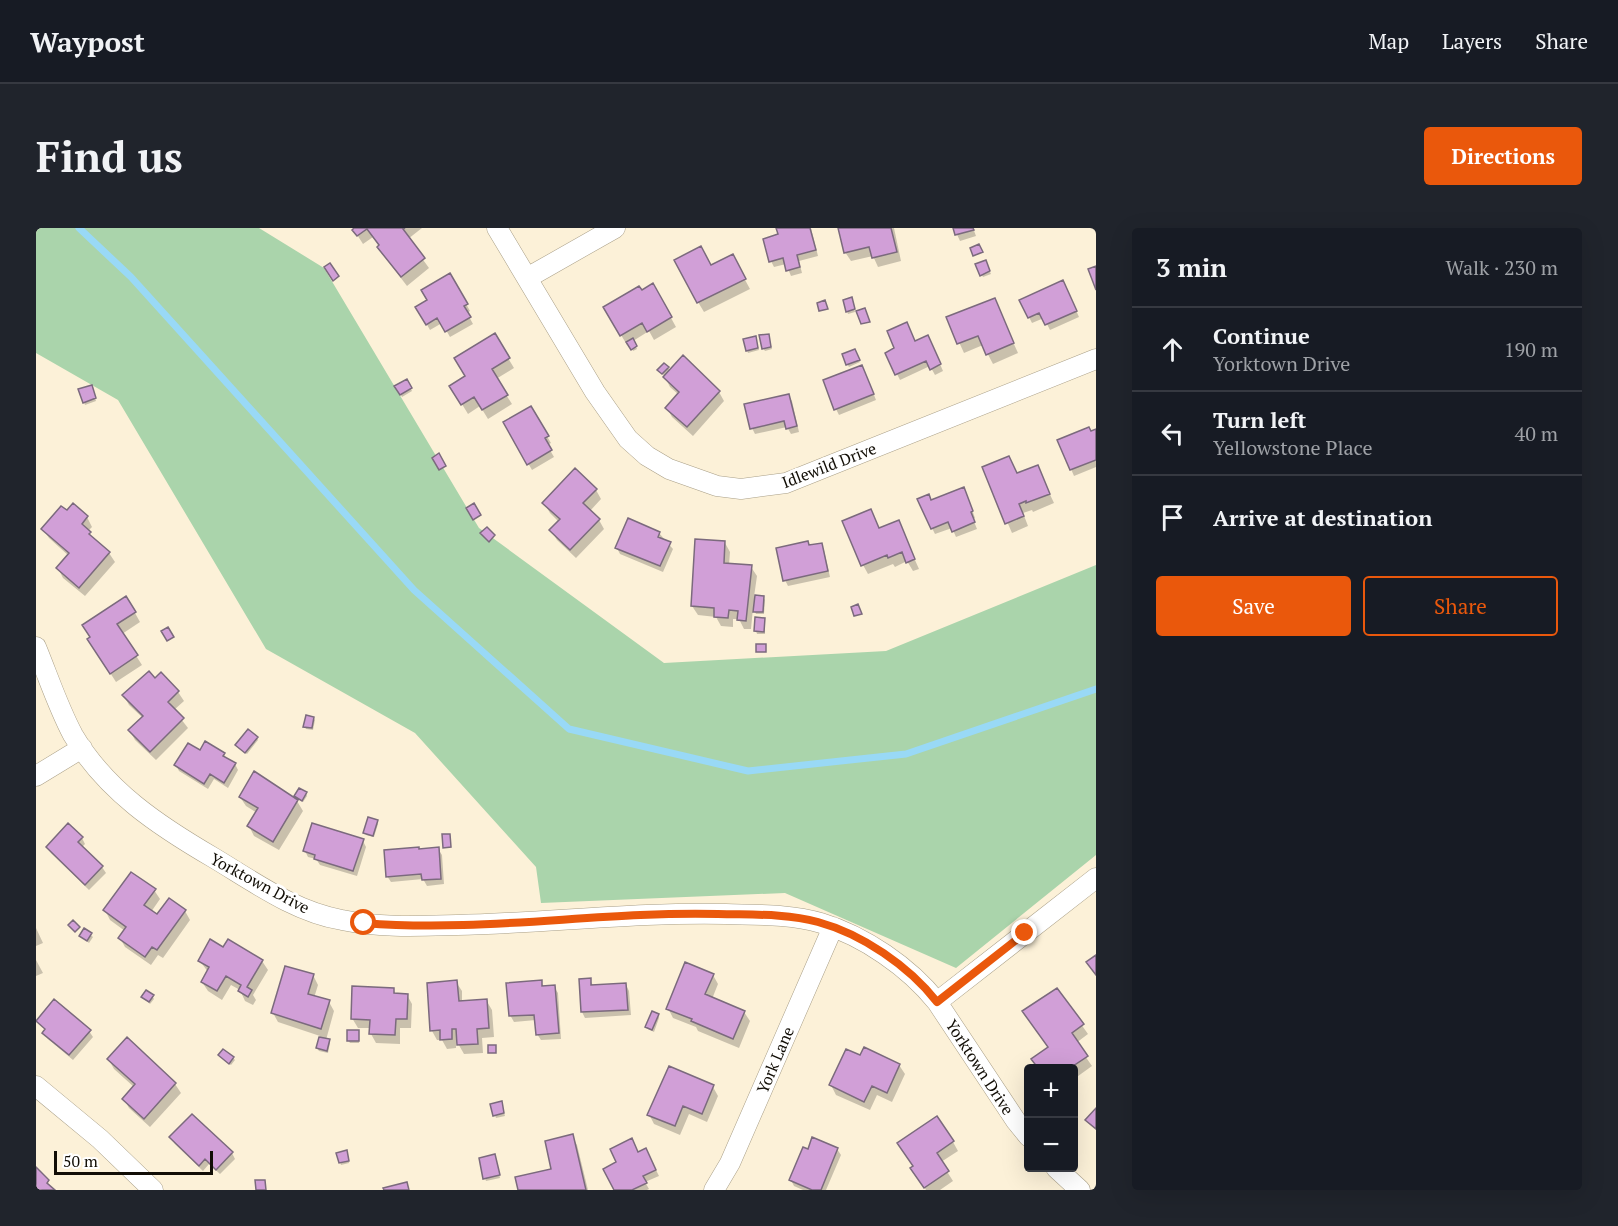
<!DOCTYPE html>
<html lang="en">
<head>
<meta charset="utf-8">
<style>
	body { margin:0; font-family:"PT Serif",serif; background:#20242c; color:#f1f3f6 }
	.controls { position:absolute; right:18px; bottom:18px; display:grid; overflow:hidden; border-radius:6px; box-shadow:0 6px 24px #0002 }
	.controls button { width:54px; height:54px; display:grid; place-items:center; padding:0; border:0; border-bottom:2px solid #363941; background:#171b24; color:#f1f3f6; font:30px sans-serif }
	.scale { position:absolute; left:18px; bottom:15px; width:159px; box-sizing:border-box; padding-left:6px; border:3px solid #110d05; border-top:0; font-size:16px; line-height:21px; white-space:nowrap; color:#110d05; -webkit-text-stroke:4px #fff; paint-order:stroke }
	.stop { position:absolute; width:18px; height:18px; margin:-14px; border:4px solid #ea580c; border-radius:50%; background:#fff }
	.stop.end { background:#ea580c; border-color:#fff; box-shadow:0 2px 6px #0008 }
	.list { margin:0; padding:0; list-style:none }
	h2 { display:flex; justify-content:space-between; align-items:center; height:78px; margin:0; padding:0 24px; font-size:26px }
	h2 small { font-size:20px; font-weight:400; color:#9ea1a6 }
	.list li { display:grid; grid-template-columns:39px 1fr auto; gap:18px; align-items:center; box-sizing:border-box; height:84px; padding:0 24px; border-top:2px solid #363941 }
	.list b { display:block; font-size:22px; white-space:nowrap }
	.list p { margin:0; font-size:20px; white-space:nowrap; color:#9ea1a6 }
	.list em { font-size:20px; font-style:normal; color:#9ea1a6 }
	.actions { display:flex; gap:12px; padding:18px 24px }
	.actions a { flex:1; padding:14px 0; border:2px solid #ea580c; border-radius:6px; text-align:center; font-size:21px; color:#ea580c }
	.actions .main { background:#ea580c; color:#fff }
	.icon { flex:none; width:33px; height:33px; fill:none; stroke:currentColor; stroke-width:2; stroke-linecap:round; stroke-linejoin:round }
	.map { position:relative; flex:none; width:1060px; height:962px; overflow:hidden; border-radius:6px }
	header { display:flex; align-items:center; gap:36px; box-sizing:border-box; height:84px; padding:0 30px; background:#171b24; border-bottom:2px solid #363941 }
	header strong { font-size:28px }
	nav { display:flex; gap:33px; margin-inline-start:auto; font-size:21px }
	.intro { display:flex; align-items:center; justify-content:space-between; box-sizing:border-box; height:144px; padding:0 36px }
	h1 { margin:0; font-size:42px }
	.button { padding:15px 27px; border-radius:6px; background:#ea580c; color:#fff; font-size:21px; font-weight:700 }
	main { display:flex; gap:36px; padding:0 36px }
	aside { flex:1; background:#171b24; border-radius:6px; box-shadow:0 6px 24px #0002 }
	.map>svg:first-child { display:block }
	.green { fill:#aad4ab }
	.shadow { fill:#0003 }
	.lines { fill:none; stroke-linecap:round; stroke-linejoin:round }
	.stream { stroke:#99d9f6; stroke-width:7 }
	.building { fill:#d19fd7; stroke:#7b6a7d; stroke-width:1.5 }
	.minor-casing { stroke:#a99f87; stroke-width:21 }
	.minor { stroke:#fff; stroke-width:20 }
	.route { stroke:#ea580c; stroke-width:8 }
	.labels { text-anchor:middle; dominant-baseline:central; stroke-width:6; stroke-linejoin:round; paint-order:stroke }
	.street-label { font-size:16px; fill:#110d05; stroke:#fff }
</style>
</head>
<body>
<header>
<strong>Waypost</strong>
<nav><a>Map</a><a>Layers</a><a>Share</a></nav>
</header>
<div class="intro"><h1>Find us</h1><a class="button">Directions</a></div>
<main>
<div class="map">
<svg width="1060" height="962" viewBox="0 0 1060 962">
	<rect width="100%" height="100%" fill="#fcf1d8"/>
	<path class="green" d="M0 0H223L288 40 443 300 628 435 850 423 1060 337V627L920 740 749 665 505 675 500 639 379 505 230 421 82 172 0 125Z"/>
	<path class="shadow" d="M321 0H386L372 11 393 40 371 58 348 28 344 18 337 9 327 16 318 2Z
		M742 0H775L782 28 763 33 766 45 755 48 750 36 738 39 735 33 744 7Z
		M803 0H858L865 33 842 39 837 28 815 33 809 24Z
		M918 0H937L940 8 924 13Z
		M696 28 714 61 668 84 662 74 675 39Z
		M949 34 955 46 947 49 941 37Z
		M414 47 434 83 431 85 437 96 414 109 406 95 394 102 381 79 393 72Z
		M617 57 640 99 618 112 613 103 597 113 601 121 597 123 593 115 591 117 569 80Z
		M1030 60 1043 89 1014 102 1008 90 996 95 993 89Z
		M958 72 982 125 957 136 947 117 928 125 912 90Z
		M817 73 819 84 812 86 811 83Z
		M458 107 478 140 460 151 476 176 452 191 444 178 432 186 415 158 431 149Z
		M732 107 736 121 729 123 727 120Z
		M720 112 723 122 712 125 711 122Z
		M879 115H895L907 143 899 147 894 138 864 152 851 126Z
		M819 123 824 134 813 139 811 136Z
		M632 140 634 143 683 164 688 173 657 208 636 189 631 180 643 167 634 159 629 149 625 144Z
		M829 144 840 172 803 187 800 181Z
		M371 153 376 163 366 169 360 158Z
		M56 161 60 173 49 177 48 174Z
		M752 167 756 173 763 204 755 206 751 199 719 206 716 200Z
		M494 180 515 215 511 217 518 229 496 242 469 195Z
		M1060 202V239L1038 248 1023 213Z
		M973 229 981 247 1001 239 1018 275 997 284 996 282 987 285 992 298 976 305 948 240Z
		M560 262 565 271 554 283 563 292 568 301 540 330 521 312 515 302 523 294 514 285 508 275Z
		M931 267 939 290 937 291 941 301 920 309 916 300 899 306 896 300 895 273Z
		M51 289 56 299 52 303 58 312 73 325 79 334 49 368 27 350 22 340 33 328 13 310 7 301Z
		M862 294 883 341 877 343 871 333 859 339 857 336 832 346 827 337 843 302Z
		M623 305 637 321 627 344 584 326 581 320Z
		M689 315 694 324 693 337 715 339 721 348 718 369H727L729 372 728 386H720L717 380 715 401H708L703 391H697V399L685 398 680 389 662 387 656 378Z
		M785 317 788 322 794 349 752 358 749 352 774 319Z
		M99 385 104 394 86 406 106 437 80 454 53 412Z
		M729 392V406H721L720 403Z
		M125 447 142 464 148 473 138 482 152 500 120 532 99 512 94 503 107 490 93 477 88 468 120 452Z
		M277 490 279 492 277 502 270 501 269 499Z
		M221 510 222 512 211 526 202 519Z
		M164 525 188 526 191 532 199 536 202 542 192 560 178 551 172 561 143 543 140 537Z
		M270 565 271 568 267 574 260 568Z
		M204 569 261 573 267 583 243 622 218 608 213 598 221 585 210 578Z
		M341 593 342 596 338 609 330 607 329 604Z
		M32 597 46 610 49 616 46 619 66 639 70 645 53 662 15 625 12 619Z
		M327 613 330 619 321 648 284 637 280 631 272 629 269 623Z
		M402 621 406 627 408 656 391 658 387 651 355 654 351 648Z
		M118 662 124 671 115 684 121 688 149 683 154 692 127 730 122 727 115 737 89 719 84 710 89 703 74 692 69 682Z
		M0 700 7 715 0 718Z
		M49 702 57 709 53 715 45 708Z
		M0 732 7 745 0 748Z
		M164 733H226L232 742 217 767 220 772 217 777 209 773 204 762 195 757 186 772 172 763 166 754 172 744Z
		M277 747 282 757 278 770 293 774 298 783 290 812 294 815 292 825 283 823 281 820 284 808 242 794 237 785Z
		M677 747 682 756 676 771 708 784 714 793 703 820 662 803 660 799 637 790 632 780Z
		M544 752H554L558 759 590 757 593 763 595 787 549 790 546 784Z
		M420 754 426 763V774L450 772 456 782 458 809 446 810 447 825 428 826 420 812V820L411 821 406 812H401L396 803Z
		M505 754 508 759H518L522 765 525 811 505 812 501 806 500 792 478 794 474 787Z
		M357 761 360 767H371L376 776 375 800H364V816L340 815 335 806V800H322L316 790Z
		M1021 762 1052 806 1040 815 1056 838 1038 851V840H1002L997 832 1013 820Z
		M116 768 118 771 114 776 107 769Z
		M622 787 623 790 618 804 612 801 611 799Z
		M2 793 53 803 57 809 37 832 12 811 8 805 10 803Z
		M322 804 323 815H314L312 812Z
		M183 828 197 830 199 832 195 837Z
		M824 829 863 837 869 846 856 874 841 867 834 882 800 867 795 857Z
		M73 832 139 856 145 865 114 899 93 880 88 871 98 859 78 841Z
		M677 859 682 868 671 894 653 886 644 907 618 896 613 886Z
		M466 878 469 888 460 890 459 887Z
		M536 908 541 917 552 962H483L517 942Z
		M135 910 196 925 199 931 184 946 173 936 167 943 139 916Z
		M917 914 922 923 905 934 917 953 904 962H890L876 940Z
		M801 921 805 927 790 962H767L758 958 755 952 772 923Z
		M602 925 613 928 623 948 609 954 613 961 611 962H580L582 935Z
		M311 926 313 935 305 937 304 934Z
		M459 930 464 950 450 953 449 950Z"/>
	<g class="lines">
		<path class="stream" d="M43 0 95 49 378 362 533 501 712 543 870 526 1060 461"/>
	</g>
	<path class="building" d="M318 0H369L367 1 389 30 365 49 341 19 343 17 331 1 321 8 316 2Z
		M740 0H774L780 22 761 27 764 39 750 43 747 30 733 34 727 11 742 6Z
		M802 0H855L861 24 836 30 833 19 808 25Z
		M917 0H937L938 2 919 7Z
		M943 16 947 24 937 28 934 20Z
		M665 18 675 37 697 26 710 51 661 75 638 32Z
		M950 32 954 43 944 48 939 36Z
		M294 35 303 48 297 53 288 39Z
		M1060 38V62L1052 41Z
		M414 45 432 76 428 78 435 89 409 104 401 90 390 97 379 79 391 72 385 62Z
		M1027 52 1041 83 1009 97 1003 85 992 90 983 72Z
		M617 55 636 89 611 104 606 95 584 108 567 79 603 58 606 62Z
		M816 69 819 81 810 84 807 72Z
		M959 70 978 115 950 127 942 108 921 116 910 89Z
		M789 72 792 81 783 83 781 75Z
		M829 80 834 94 825 96 820 83Z
		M871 94 879 113 892 107 905 136 894 142 890 133 859 147 849 125 858 120 851 103Z
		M459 105 474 130 456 141 472 167 446 182 438 169 425 177 413 158 429 148 418 130Z
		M733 106 735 119 726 121 723 107Z
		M720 108 722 120 710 123 707 111Z
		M597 110 601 118 595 122 590 114Z
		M819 121 824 132 810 137 806 126Z
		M647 127 684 163 651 199 629 180 643 164 627 149Z
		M628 135 633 139 626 146 621 142Z
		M826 137 838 166 798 182 787 152Z
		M371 151 376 160 364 167 358 158Z
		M56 157 60 170 47 175 42 161Z
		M753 166 761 198 750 201 748 193 714 201 708 176Z
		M495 178 513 208 509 210 516 222 491 237 467 194Z
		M1053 199 1055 203 1060 201V232L1034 242 1021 212Z
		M403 225 410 238 403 242 396 230Z
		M973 228 981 245 1002 237 1014 266 990 275V273L983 276 988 288 969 296 946 239Z
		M539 240 561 261 547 275 564 291 534 322 513 302 524 291 506 275Z
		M928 259 937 283 935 284 939 294 916 304 912 294 895 301 881 271 893 266 895 272Z
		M37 275 52 288 46 296 55 304 53 306 74 324 43 360 20 340 33 325 5 301 25 278 31 282Z
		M438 275 445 287 437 292 430 280Z
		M835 281 843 300 863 292 879 331 870 335 866 324 852 330 851 327 825 338 806 293Z
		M592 290 624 304 622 309 635 314 624 338 579 320Z
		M451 299 459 307 453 314 444 305Z
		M659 311 689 313 688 335 716 337 710 393 701 392 702 383 693 382 692 390 678 389V380L655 378Z
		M772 313 773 317 786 315 792 343 747 353 740 320Z
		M719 367 728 368 727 384H717Z
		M90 368 100 384 81 396 102 427 74 446 51 411 54 409 46 397Z
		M822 376 826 386 818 388 815 379Z
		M719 389 729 390 728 404 718 403Z
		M132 399 138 409 131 413 125 403Z
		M720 416H730V424H720Z
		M113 443 119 450 125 444 143 463 132 474 148 490 114 524 92 502 107 488 86 467Z
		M270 487 278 489 276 500 267 499Z
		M212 501 222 509 209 525 199 517Z
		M169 513 189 525 187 528 200 535 188 555 174 546 168 556 138 537 152 515 164 522Z
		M218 543 262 572 237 614 211 598 222 580 203 569Z
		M263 560 271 564 266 573 258 568Z
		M332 589 342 592 337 608 327 605Z
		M32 595 47 609 42 614 67 638 49 657 10 619Z
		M276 595 328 611 317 643 278 631 279 627 267 623Z
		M406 606H414L415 619 407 620Z
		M383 619V621L403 619 405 651 386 652 385 646 350 649 348 622Z
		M95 644 120 661 108 677 121 686 133 670 150 682 121 722 116 719 109 729 82 710 90 699 67 682Z
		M37 692 44 699 39 704 32 697Z
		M48 700 56 705 51 713 43 708Z
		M174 711 187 719 192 711 227 732 211 759 216 762 212 769 202 763 205 757 190 748 181 763 165 754 173 739 162 733Z
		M1060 727V747L1050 734Z
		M649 734 678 746 669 766 709 783 697 811 655 793 656 791 630 781Z
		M249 738 278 746 272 766 294 772 285 801 235 785Z
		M555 750V757L590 755 592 782 545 784 543 751Z
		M421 752 423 773 451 771 453 800 441 801 442 816 421 817 420 801H416V811L404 812V802L394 803 391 755Z
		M506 752V758L519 757 523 805 500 807 498 787 473 788 470 755Z
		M316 758 358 760V765L372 766 371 791H360L359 807 333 806 334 792 315 791Z
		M1021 760 1048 796 1036 805 1052 828 1034 840H1002L995 831 1012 819 986 783Z
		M110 762 118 767 113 774 105 769Z
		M18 771 55 802 33 827 6 805 9 801 0 793Z
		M616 783 623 786 616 802 609 799Z
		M311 802H323V813H311Z
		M91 809 140 855 108 891 86 871 99 856 71 831Z
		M283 809 294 811 291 823 280 820Z
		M452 817H460V825H452Z
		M828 819 864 836 851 865 836 858 828 874 793 857 810 821 824 827Z
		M187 821 198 829 193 836 182 827Z
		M633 838 678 857 666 886 647 878 639 898 611 887Z
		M466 873 468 885 457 888 454 876Z
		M1060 880V901L1049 892Z
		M156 886 197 924 180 942 169 931 163 938 133 909Z
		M901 888 918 913 901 925 913 943 888 960 874 940 877 938 861 915Z
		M537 906 550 962H482L479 949 515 941 509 913Z
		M776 909 802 920 785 962H776L753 952 767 919 772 921Z
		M596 910 602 924 610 920 620 942 607 948 611 955 596 962H578L567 941 580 934 574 921Z
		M311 922 313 933 303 935 300 925Z
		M459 926 464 947 447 951 443 930Z
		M0 939 13 952 11 955 19 962H0Z
		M219 952H229L230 962H220Z
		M371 954 373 962H348L347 960Z"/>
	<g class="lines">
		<g class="minor-casing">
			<path id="minor" d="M461 0 559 164 592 211 611 228 633 241 681 258 705 261 750 255 1060 131
				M491 50 579 0
				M0 419C12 448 22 479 37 507 70 563 123 598 178 630 218 654 259 684 306 692 344 700 383 698 421 697 511 695 600 684 690 686 722 687 754 686 785 695 828 708 873 739 901 774L980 893 993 909
				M0 548 46 520
				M901 774 1060 650
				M0 858 64 911 117 962
				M1020 940 1044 962
				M678 962 694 935 797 699"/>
		</g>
		<use href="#minor" class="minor"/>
	</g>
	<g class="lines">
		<path class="route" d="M328 695C446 705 564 683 682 686 715 687 749 685 782 694 826 706 873 738 901 774L989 705"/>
	</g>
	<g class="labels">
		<g class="street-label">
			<text transform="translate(793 237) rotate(-21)">Idlewild Drive</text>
			<text transform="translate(224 655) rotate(28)">Yorktown Drive</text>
			<text transform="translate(739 832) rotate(-67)">York Lane</text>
			<text transform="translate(944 839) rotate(57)">Yorktown Drive</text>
		</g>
	</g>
</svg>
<div class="controls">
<button>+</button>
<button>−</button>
</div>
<div class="scale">50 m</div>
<div class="stop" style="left:328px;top:695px"></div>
<div class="stop end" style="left:989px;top:705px"></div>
</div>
<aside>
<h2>3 min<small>Walk · 230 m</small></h2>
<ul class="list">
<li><svg class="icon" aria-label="ahead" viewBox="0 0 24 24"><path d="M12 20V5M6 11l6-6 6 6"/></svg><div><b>Continue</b><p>Yorktown Drive</p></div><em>190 m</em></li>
<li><svg class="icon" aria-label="left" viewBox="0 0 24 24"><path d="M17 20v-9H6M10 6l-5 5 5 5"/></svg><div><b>Turn left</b><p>Yellowstone Place</p></div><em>40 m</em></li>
<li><svg class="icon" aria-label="arrive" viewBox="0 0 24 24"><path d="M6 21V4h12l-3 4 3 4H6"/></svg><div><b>Arrive at destination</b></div></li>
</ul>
<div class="actions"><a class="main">Save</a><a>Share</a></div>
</aside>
</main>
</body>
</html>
